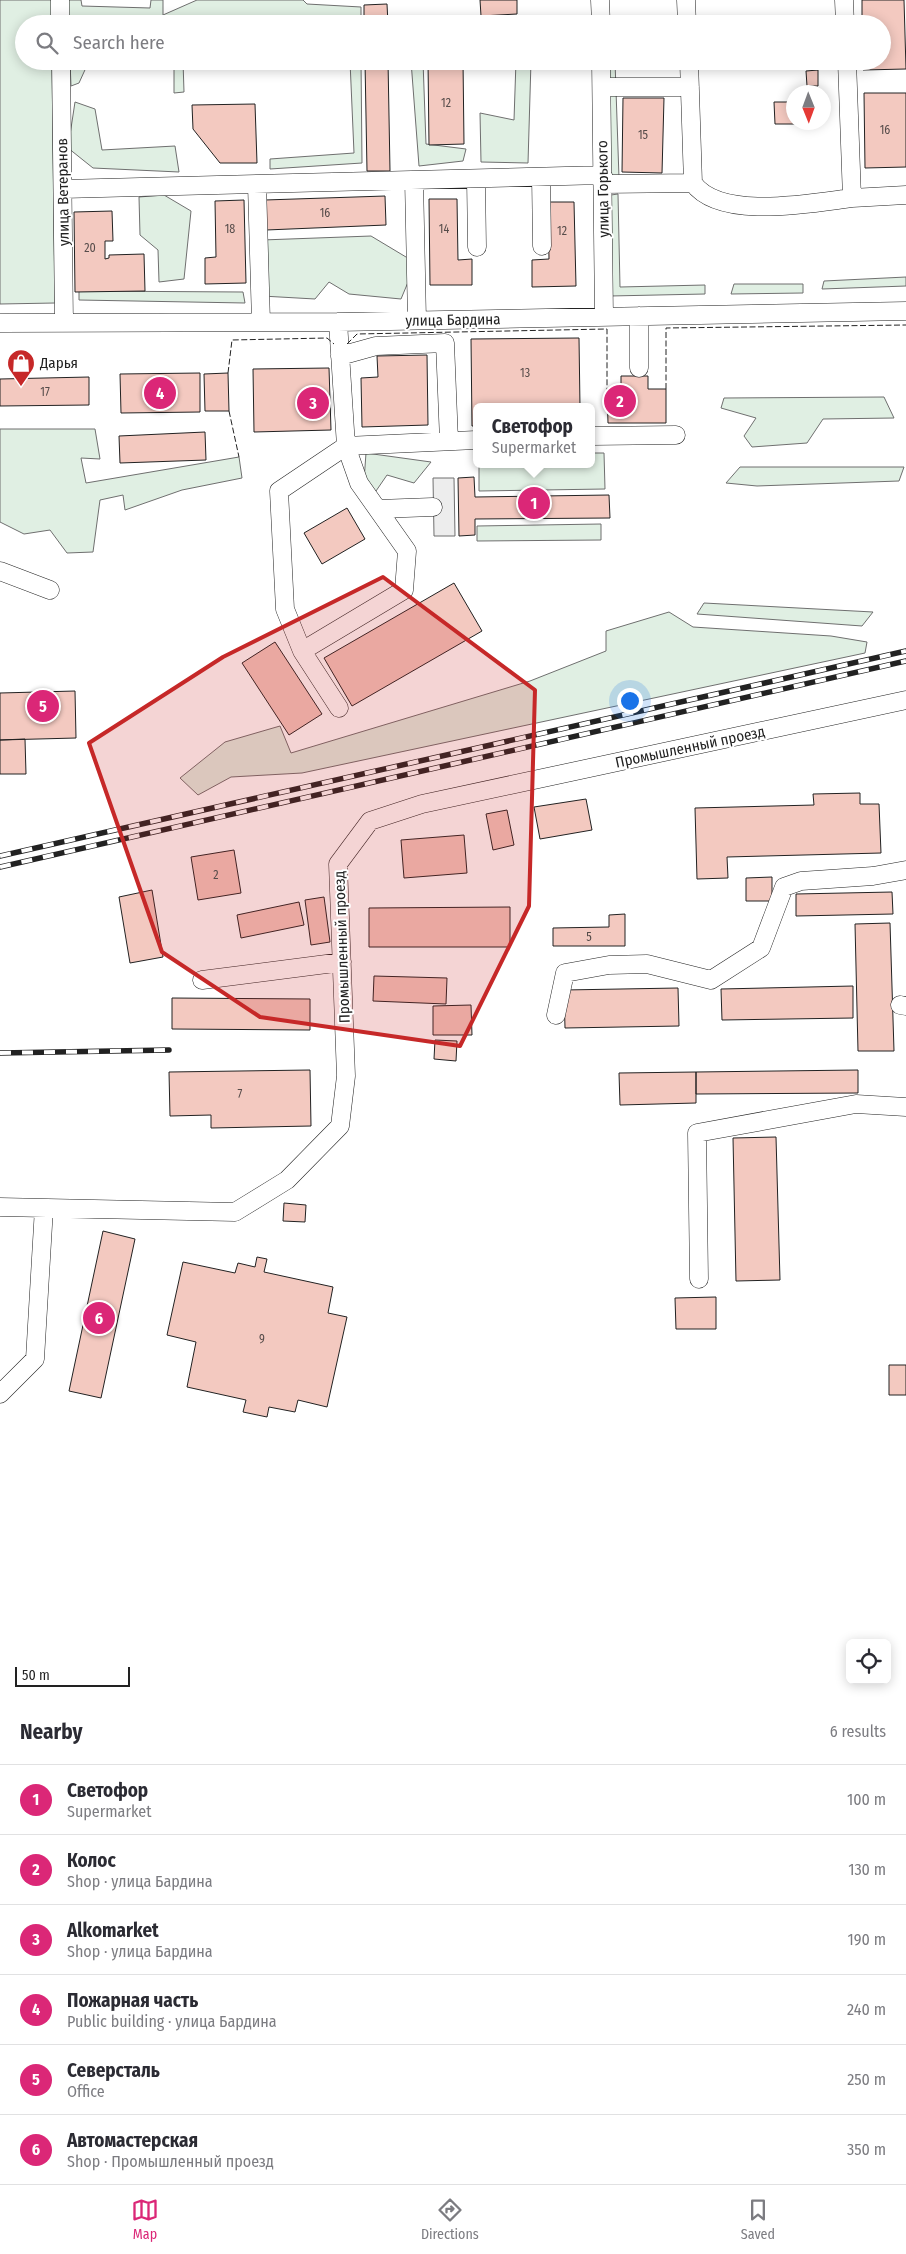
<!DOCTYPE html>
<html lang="en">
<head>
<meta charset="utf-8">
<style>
	body { margin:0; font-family:"Fira Sans Condensed",sans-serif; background:#f2f2f3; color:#2b2b33 }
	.controls { position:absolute; right:15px; bottom:15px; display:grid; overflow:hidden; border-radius:8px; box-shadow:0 2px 12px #0003 }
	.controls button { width:45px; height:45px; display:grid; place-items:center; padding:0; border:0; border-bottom:1px solid #e1e1e2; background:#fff; color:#2b2b33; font:25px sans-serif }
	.compass { position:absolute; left:786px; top:85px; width:45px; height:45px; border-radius:50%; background:#fff; box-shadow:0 2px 12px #0003; rotate:179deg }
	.scale { position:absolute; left:15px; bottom:12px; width:115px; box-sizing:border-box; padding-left:5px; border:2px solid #222; border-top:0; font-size:14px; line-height:18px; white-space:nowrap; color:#222; -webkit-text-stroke:4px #fff; paint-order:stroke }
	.you { position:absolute; left:629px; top:700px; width:18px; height:18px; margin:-12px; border:4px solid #fff; border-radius:50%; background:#1a73e8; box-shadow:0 0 0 8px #1a73e833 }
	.badge { display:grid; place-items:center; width:32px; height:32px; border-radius:50%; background:#db2777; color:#fff; font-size:16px; font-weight:700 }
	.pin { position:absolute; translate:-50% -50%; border:2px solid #fff; box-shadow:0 1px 5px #0006 }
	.popup { position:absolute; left:473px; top:403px; width:122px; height:65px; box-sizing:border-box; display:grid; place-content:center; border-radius:8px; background:#fff; filter:drop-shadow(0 1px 4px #0005); font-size:16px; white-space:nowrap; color:#7c7c81 }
	.popup b { font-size:19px; color:#2b2b33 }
	.popup::after { content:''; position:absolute; left:50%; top:100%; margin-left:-10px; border:10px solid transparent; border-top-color:#fff }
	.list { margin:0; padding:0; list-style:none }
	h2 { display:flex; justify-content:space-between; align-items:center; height:65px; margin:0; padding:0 20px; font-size:21px }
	h2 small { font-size:16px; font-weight:400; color:#7c7c81 }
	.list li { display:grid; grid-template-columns:32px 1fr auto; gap:15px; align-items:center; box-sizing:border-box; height:70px; padding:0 20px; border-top:1px solid #e1e1e2 }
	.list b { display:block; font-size:19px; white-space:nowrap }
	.list p { margin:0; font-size:16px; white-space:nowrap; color:#7c7c81 }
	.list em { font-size:16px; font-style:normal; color:#7c7c81 }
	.icon { flex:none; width:28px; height:28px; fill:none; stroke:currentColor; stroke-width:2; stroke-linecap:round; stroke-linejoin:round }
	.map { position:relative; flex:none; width:906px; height:1699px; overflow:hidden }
	.search { position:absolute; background:#fff; box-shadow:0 2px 12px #0003; left:15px; right:15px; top:15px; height:55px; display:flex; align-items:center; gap:12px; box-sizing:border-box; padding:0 18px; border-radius:28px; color:#7c7c81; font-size:19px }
	.sheet { height:485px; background:#fff }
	nav { display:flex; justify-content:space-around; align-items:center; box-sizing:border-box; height:70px; border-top:1px solid #e1e1e2; background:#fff; font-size:14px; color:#7c7c81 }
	nav a { display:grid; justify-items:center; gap:2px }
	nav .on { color:#db2777 }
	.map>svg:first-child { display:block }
	.green { fill:#e0efe3; stroke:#6f6f6f }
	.parking { fill:#ededed; stroke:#6f6f6f }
	.building { fill:#f3c9c0; stroke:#222 }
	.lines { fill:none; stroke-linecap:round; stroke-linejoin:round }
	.minor-casing { stroke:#222; stroke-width:19 }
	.minor { stroke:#fff; stroke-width:18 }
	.rail-casing { stroke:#222; stroke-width:5.5 }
	.rail { stroke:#fff; stroke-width:4; stroke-dasharray:11; stroke-linecap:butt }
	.fence { stroke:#222; stroke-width:1; stroke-dasharray:6 2.5; stroke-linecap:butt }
	.marked { fill:#c62828; fill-opacity:0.2; stroke:#c62828; stroke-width:4; stroke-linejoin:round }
	.labels { text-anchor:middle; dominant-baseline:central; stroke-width:4; stroke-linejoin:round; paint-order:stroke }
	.number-label { font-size:12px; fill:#564c4a }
	.street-label { font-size:15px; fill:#222; stroke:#fff }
	.poi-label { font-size:15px; fill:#222; stroke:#fff; text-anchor:start }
</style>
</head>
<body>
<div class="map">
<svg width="906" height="1699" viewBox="0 0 906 1699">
	<rect width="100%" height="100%" fill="#fff"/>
	<path class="green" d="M0 0H52V24H24V61H52L55 303 0 304Z
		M67 0H81L82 6 150 8 151 0H163V15L197 0H303L307 4 361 7V24H349L348 21 251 24 247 16 235 24H201L194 16 184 24H68Z
		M70 61H89L79 83 71 86Z
		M174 61H183L184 92 174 93Z
		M350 61H361L362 163 270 169V159L354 153Z
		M411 61H423L426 144 466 149 463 161 419 166Z
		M516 61H531L528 163 481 162 480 113 514 120Z
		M607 61H615L619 178H610Z
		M75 102 95 109 102 150 175 146 179 172 93 168 68 148Z
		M618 194 620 287 705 285V294L610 296 611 195Z
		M164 195 191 211 184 279 159 282 158 250 140 235 139 197Z
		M371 236 416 263 401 299 349 294 329 282 315 299 262 296V240Z
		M906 277V286L822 289 824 281Z
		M734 284H803V293L731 294Z
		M79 291 243 292 245 303 79 300Z
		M884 397 894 418 823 419 807 443 752 447 744 436 756 418 721 408 724 398Z
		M0 429H95L100 459 81 458 86 483 239 457 242 478 182 490 125 510 123 495 100 500 93 552 67 553 50 530 24 534 0 522Z
		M366 453 431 462 414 483 387 475 376 491 364 481Z
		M592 453H604L605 489 479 491V464H592Z
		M740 467H904L899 481 757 486 726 483Z
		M601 524V540L477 541V526Z
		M704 603 873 612 862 626 697 614Z
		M669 612 693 627 831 636 867 642 865 653 302 773 231 777 198 795 180 778 225 742 280 726 291 753 530 681 606 651V631Z"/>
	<path class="parking" d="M433 478H454L455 536H434Z"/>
	<path class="building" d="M480 0H517V14L481 16Z
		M862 0H904L906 69 863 70V61H882V24H862Z
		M387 4 388 24H364V5Z
		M365 61H388L390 171H367Z
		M428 61H463L464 144 429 145Z
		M818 70V86H807L806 71Z
		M864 93H906V167L865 168Z
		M623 98H664L662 173 622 172Z
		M774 102H794V122L799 124H775Z
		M255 104 257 163H220L193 129 192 105Z
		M385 196 386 225 266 230 265 200Z
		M429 199H457L458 260 472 259V285H430Z
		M244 200 246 283 205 284V258L216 257 215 201Z
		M548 202H574L576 286 532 287V260L549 259Z
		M112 211 113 241H105V259L109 258V255L144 254 145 291 75 292 74 212Z
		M579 338 580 407H476V426H472L471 339Z
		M427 355 428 425 362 427 361 378 378 377 377 356Z
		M329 368 331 430 254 432 253 369Z
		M200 373V412L121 413 120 374Z
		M228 373 229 411H205L204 374Z
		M621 376H648V389H666V423H608L607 389H621Z
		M89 377V405L0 406V379Z
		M205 432 206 460 120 463 119 436Z
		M474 477 475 497 609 495 610 518 475 519V535L459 536 458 478Z
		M347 508 365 539 322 564 304 533Z
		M454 583 482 631 352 706 324 658Z
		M275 642 322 714 289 735 242 663Z
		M75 691 76 738 0 740V693Z
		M25 739 26 774H0V740Z
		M860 793V804H879L881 853 727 857 728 878 697 879 695 808 814 805 813 794Z
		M586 799 592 830 540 839 534 807Z
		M507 810 514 845 493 850 486 814Z
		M464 835 467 873 404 878 401 840Z
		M234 850 241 893 198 900 191 857Z
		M772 877V901H746V878Z
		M152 890 163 957 130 963 119 897Z
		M892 892 893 914 796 916V894Z
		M324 897 330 942 311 945 305 900Z
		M299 902 304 925 241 938 237 915Z
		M510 907V947H369V908Z
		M625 914V946H553V928L609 927V915Z
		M890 923 894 1051H858L855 924Z
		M374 976 447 978 446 1004 373 1001Z
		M853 986V1018L722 1020 721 989Z
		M678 988 679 1026 565 1028 564 990Z
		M172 998 310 999V1030L172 1029Z
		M471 1005 472 1035H433V1006Z
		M435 1040 457 1041 456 1061 434 1059Z
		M310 1070 311 1126 211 1128V1115L170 1116 169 1072Z
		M858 1070V1093L696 1094V1072Z
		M696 1072V1103L620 1105 619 1073Z
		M776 1137 780 1280 736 1281 733 1138Z
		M284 1203 306 1205 305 1222 283 1221Z
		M103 1231 135 1239 101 1398 69 1391Z
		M257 1257 267 1259 264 1272 333 1287 328 1313 347 1317 327 1407 298 1400 295 1412 269 1407 267 1417 243 1412 246 1400 187 1387 196 1342 167 1335 183 1262 235 1273 238 1263 255 1267Z
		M716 1297V1329H676L675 1298Z
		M889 1365H906V1395H889Z"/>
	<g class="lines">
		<g class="minor-casing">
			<path id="minor" d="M60 0V24
				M600 0 601 24
				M686 0 687 24
				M844 0 845 24
				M61 61 64 323
				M601 61 604 317
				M689 61 693 183C720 221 812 203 852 198
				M847 61 852 198 906 195
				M602 87H690
				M541 177 542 246
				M476 179 477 247
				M414 180 417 320
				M603 184 693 183
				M257 185 261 322
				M63 189 603 175
				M338 322 346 446 476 440
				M0 323 338 322 906 311
				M340 356 376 346 445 343 449 441
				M639 368V316
				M592 436 676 435
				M378 509 433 507
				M0 571 50 590
				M302 651 404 590 407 551 359 483 346 446 279 491 285 609 302 651 339 708
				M202 980 342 962
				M900 1005 906 1006
				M556 1015 565 973 609 965 647 964 711 980 761 948 784 887 801 881 873 876 906 870
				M0 1207 235 1212 287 1180 340 1126 346 1076 338 864 370 821 422 804 906 700
				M699 1279 697 1133 856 1104 906 1107
				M0 1394 35 1359 44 1208"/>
		</g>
		<use href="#minor" class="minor"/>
		<g class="rail-casing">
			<path id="rail" d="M0 856 906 651
				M0 867 906 661
				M0 1053 169 1050"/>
		</g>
		<use href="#rail" class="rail"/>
		<path class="fence" d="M347 344 357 334 607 329V389
			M228 373 232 340 327 338 334 344
			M666 389V328L906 325
			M229 411 239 457"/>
	</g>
	<path class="marked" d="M383 577 535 690 529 906 460 1046 260 1017 162 952 89 743 223 657Z"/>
	<defs>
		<g id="shop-pin" transform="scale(1.4375)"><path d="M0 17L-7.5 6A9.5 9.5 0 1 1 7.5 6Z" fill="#c62828" stroke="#fff"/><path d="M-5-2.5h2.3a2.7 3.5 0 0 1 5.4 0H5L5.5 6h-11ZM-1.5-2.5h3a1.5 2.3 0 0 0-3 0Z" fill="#fff"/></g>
	</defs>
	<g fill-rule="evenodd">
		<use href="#shop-pin" x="21" y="363"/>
	</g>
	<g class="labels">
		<g class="number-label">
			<text x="446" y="103">12</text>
			<text x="885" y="130">16</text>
			<text x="643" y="135">15</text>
			<text x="325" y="213">16</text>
			<text x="230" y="229">18</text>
			<text x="444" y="229">14</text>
			<text x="562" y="231">12</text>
			<text x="90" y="248">20</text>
			<text x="525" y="373">13</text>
			<text x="45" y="392">17</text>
			<text x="216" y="875">2</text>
			<text x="589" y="937">5</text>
			<text x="240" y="1094">7</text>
			<text x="262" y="1339">9</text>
		</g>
		<g class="street-label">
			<text transform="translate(603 189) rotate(-91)">улица Горького</text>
			<text transform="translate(63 192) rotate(-91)">улица Ветеранов</text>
			<text transform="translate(453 320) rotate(-1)">улица Бардина</text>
			<text transform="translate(690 747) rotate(-12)">Промышленный проезд</text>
			<text transform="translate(342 947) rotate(-92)">Промышленный проезд</text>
		</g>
		<g class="poi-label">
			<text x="40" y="363">Дарья</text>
		</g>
	</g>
</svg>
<div class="controls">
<button><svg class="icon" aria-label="locate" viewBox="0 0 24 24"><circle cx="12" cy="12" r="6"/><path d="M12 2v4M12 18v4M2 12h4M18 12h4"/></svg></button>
</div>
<svg class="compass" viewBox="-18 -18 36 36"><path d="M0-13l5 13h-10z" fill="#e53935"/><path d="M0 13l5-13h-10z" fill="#7c7c81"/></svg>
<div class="scale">50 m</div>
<div class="you"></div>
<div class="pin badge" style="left:534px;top:503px">1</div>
<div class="popup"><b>Светофор</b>Supermarket</div>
<div class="pin badge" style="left:620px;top:401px">2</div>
<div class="pin badge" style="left:313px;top:403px">3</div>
<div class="pin badge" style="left:160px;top:393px">4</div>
<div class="pin badge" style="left:43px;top:706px">5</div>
<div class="pin badge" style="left:99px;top:1318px">6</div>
<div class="search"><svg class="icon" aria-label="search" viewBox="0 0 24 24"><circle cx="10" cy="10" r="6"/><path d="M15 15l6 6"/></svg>Search here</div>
</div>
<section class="sheet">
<h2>Nearby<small>6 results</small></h2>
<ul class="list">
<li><span class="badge">1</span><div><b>Светофор</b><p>Supermarket</p></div><em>100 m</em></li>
<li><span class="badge">2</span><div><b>Колос</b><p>Shop · улица Бардина</p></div><em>130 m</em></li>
<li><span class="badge">3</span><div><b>Alkomarket</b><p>Shop · улица Бардина</p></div><em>190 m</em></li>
<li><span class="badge">4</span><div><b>Пожарная часть</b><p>Public building · улица Бардина</p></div><em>240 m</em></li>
<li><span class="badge">5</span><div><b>Северсталь</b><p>Office</p></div><em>250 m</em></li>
<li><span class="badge">6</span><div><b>Автомастерская</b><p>Shop · Промышленный проезд</p></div><em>350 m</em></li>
</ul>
</section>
<nav>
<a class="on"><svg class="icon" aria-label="map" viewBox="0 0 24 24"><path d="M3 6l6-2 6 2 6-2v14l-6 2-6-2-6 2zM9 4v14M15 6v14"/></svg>Map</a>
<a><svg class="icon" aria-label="directions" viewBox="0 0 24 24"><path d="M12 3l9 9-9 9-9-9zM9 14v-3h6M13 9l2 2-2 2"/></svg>Directions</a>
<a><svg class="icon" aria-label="saved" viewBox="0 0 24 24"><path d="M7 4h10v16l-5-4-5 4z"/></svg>Saved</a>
</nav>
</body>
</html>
